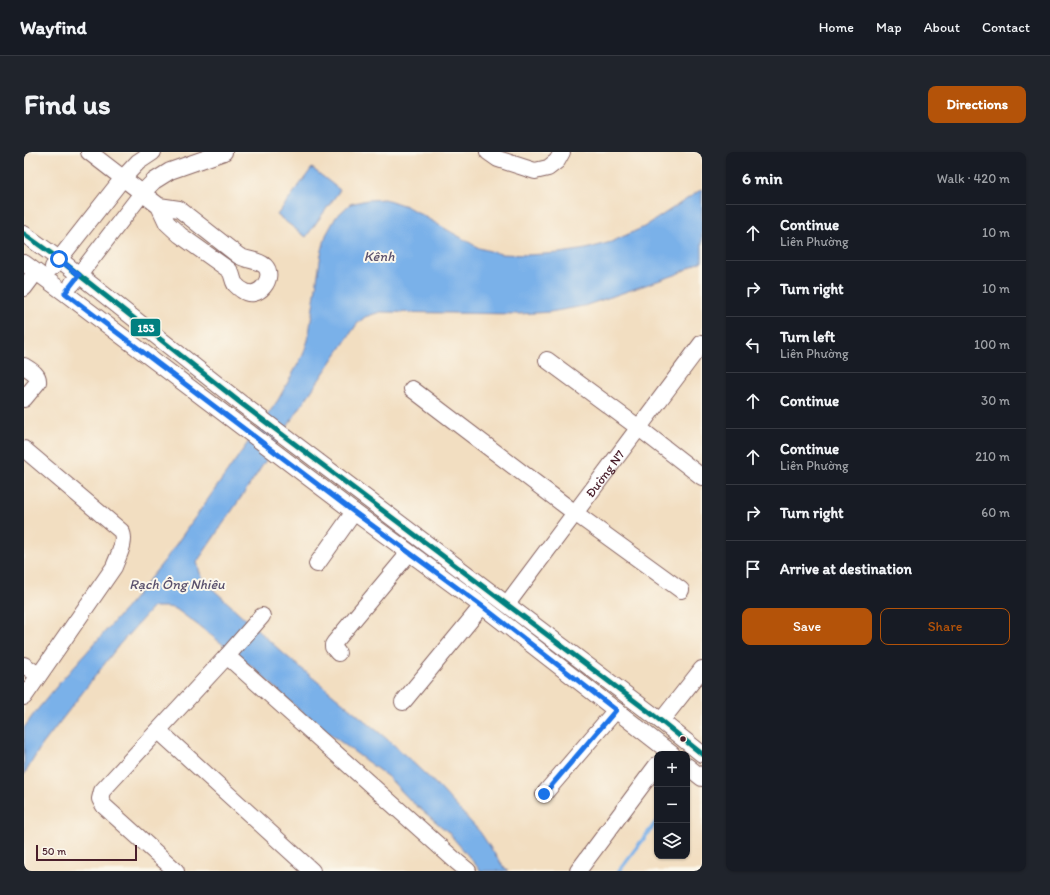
<!DOCTYPE html>
<html lang="en">
<head>
<meta charset="utf-8">
<style>
	body { margin:0; font-family:Itim,sans-serif; background:#20242c; color:#f1f3f6 }
	.controls { position:absolute; right:12px; bottom:12px; display:grid; overflow:hidden; border-radius:8px; box-shadow:0 1px 3px #0004 }
	.controls button { width:36px; height:36px; display:grid; place-items:center; padding:0; border:0; border-bottom:1px solid #363941; background:#171b24; color:#f1f3f6; font:20px sans-serif }
	.scale { position:absolute; left:12px; bottom:10px; width:101px; box-sizing:border-box; padding-left:4px; border:2px solid #4a1f2b; border-top:0; font-size:11px; line-height:14px; white-space:nowrap; color:#4a1f2b; -webkit-text-stroke:3px #fbf7ec; paint-order:stroke }
	.stop { position:absolute; width:12px; height:12px; margin:-9px; border:3px solid #1a73e8; border-radius:50%; background:#fff }
	.stop.end { background:#1a73e8; border-color:#fff; box-shadow:0 1px 4px #0008 }
	.list { margin:0; padding:0; list-style:none }
	h2 { display:flex; justify-content:space-between; align-items:center; height:52px; margin:0; padding:0 16px; font-size:17px }
	h2 small { font-size:13px; font-weight:400; color:#9ea1a6 }
	.list li { display:grid; grid-template-columns:26px 1fr auto; gap:12px; align-items:center; box-sizing:border-box; height:56px; padding:0 16px; border-top:1px solid #363941 }
	.list b { display:block; font-size:15px; white-space:nowrap }
	.list p { margin:0; font-size:13px; white-space:nowrap; color:#9ea1a6 }
	.list em { font-size:13px; font-style:normal; color:#9ea1a6 }
	.actions { display:flex; gap:8px; padding:12px 16px }
	.actions a { flex:1; padding:9px 0; border:1px solid #b45309; border-radius:8px; text-align:center; font-size:14px; color:#b45309 }
	.actions .main { background:#b45309; color:#fff }
	.icon { flex:none; width:22px; height:22px; fill:none; stroke:currentColor; stroke-width:2; stroke-linecap:round; stroke-linejoin:round }
	.map { position:relative; flex:none; width:678px; height:719px; overflow:hidden; border-radius:8px }
	header { display:flex; align-items:center; gap:24px; box-sizing:border-box; height:56px; padding:0 20px; background:#171b24; border-bottom:1px solid #363941 }
	header strong { font-size:19px }
	nav { display:flex; gap:22px; margin-inline-start:auto; font-size:14px }
	.intro { display:flex; align-items:center; justify-content:space-between; box-sizing:border-box; height:96px; padding:0 24px }
	h1 { margin:0; font-size:28px }
	.button { padding:10px 18px; border-radius:8px; background:#b45309; color:#fff; font-size:14px; font-weight:700 }
	main { display:flex; gap:24px; padding:0 24px }
	aside { flex:1; background:#171b24; border-radius:8px; box-shadow:0 1px 3px #0004 }
	.map>svg:first-child { display:block }
	.water { fill:#7ab1e9; stroke:#62688a }
	.lines { fill:none; stroke-linecap:round; stroke-linejoin:round }
	.stream { stroke:#7ab1e9; stroke-width:4 }
	.minor-casing { stroke:#856260; stroke-width:18 }
	.minor { stroke:#fff; stroke-width:16 }
	.bus-1-casing { stroke:#fbf7ec; stroke-width:8 }
	.bus-1 { stroke:#008080; stroke-width:5 }
	.route { stroke:#1a73e8; stroke-width:5 }
	.bus-dot { fill:#4a1f2b; stroke:#fbf7ec; stroke-width:1.5 }
	.labels { text-anchor:middle; dominant-baseline:central; stroke-width:4; stroke-linejoin:round; paint-order:stroke }
	.street-label { font-size:13px; fill:#4a1f2b; stroke:#fbf7ec }
	.water-label { font-size:14px; font-style:italic; fill:#5b526e; stroke:#fbf7ec }
	.line-badge { stroke:#fbf7ec; stroke-width:1.5 }
	.badge-label { font-size:11px; text-anchor:middle; font-weight:bold; fill:#fff }
</style>
</head>
<body>
<header>
<strong>Wayfind</strong>
<nav><a>Home</a><a>Map</a><a>About</a><a>Contact</a></nav>
</header>
<div class="intro"><h1>Find us</h1><a class="button">Directions</a></div>
<main>
<div class="map">
<svg width="678" height="719" viewBox="0 0 678 719">
	<rect width="100%" height="100%" fill="#fbf7ec"/>
	<filter id="ink" filterUnits="userSpaceOnUse"><feTurbulence type="fractalNoise" baseFrequency=".025" numOctaves="2"/><feDisplacementMap in="SourceGraphic" scale="8" xChannelSelector="R" yChannelSelector="G"/><feConvolveMatrix kernelMatrix="1 2 1 2 8 2 1 2 1" color-interpolation-filters="sRGB"/></filter>
	<filter id="wash" filterUnits="userSpaceOnUse"><feTurbulence type="fractalNoise" baseFrequency=".012" numOctaves="4" result="noise"/><feDisplacementMap in="SourceGraphic" scale="16" xChannelSelector="R" yChannelSelector="G"/><feGaussianBlur stdDeviation="0.9" result="paint"/><feColorMatrix in="noise" values="0 0 0 0 0 0 0 0 0 0 0 0 0 0 0 0 0 1.4 0 .05"/><feComposite in="paint" operator="in"/></filter>
	<g filter="url(#wash)">
		<rect width="100%" height="100%" fill="#f2dec1"/>
		<path class="water" d="M288 16 316 38 282 85 253 63Z
			M678 37V109L651 123 560 154 526 160 495 162 356 160 341 165 333 172 269 266 233 322 173 410 176 421 181 430 260 502 369 592 415 635 456 680 478 713 484 719H457L424 680 387 649 364 625 282 564 231 517 175 474 152 457 144 455H129L95 493 16 596 0 623V576L9 563 38 528 102 456 141 408 254 248 279 203 284 188 297 102 302 83 312 65 326 52 343 48 361 47 382 54 455 96 477 102 503 103 536 101 562 97 587 90 620 75Z"/>
		<g class="lines">
			<path class="stream" d="M663 628 668 621
				M595 719 633 669"/>
		</g>
	</g>
	<g filter="url(#ink)">
		<g class="lines">
			<g class="minor-casing">
				<g id="minor">
					<path d="M65 0 135 54 143 71 156 83 205 118C209 122 208 127 211 132 213 134 216 137 218 138 234 150 252 125 241 114 233 107 224 109 215 104L155 57 135 54"/>
					<path d="M464 0 474 7 511 19 524 16 533 9 538 0"/>
					<path d="M0 82 35 107 218 252 637 569 678 602"/>
					<path d="M0 111 41 141 330 360 458 454 648 602"/>
					<path d="M29 115 99 26 114 10 129 0"/>
					<path d="M48 132 119 40 130 29 146 19 200 0"/>
					<path d="M0 136 12 120"/>
					<path d="M523 208 615 276 678 325"/>
					<path d="M0 214C6 218 15 222 14 230L0 247"/>
					<path d="M388 237 551 361 657 438"/>
					<path d="M0 297 97 379C103 389 94 404 90 415L0 545"/>
					<path d="M293 412 330 360"/>
					<path id="s1" d="M483 452 678 191"/>
					<path d="M314 501 309 495V493L311 490 385 401"/>
					<path d="M203 504 238 464"/>
					<path d="M0 513 14 523"/>
					<path d="M379 550 458 454"/>
					<path d="M637 569 678 517"/>
					<path d="M135 579 288 719"/>
					<path d="M663 614 678 626"/>
					<path d="M520 642 592 558"/>
					<path d="M152 719 80 654 76 647 78 639 203 504 433 710 444 719"/>
					<path d="M554 719 633 613"/>
				</g>
			</g>
			<use href="#minor" class="minor"/>
			<g class="bus-1-casing">
				<path id="bus-1" d="M0 82 35 107 218 252 637 569 678 602"/>
			</g>
			<use href="#bus-1" class="bus-1"/>
		</g>
	</g>
	<g class="lines" filter="url(#ink)">
		<path class="route" d="M35 107 55 123 41 141 330 360 458 454 592 558 520 642"/>
	</g>
	<circle class="bus-dot" cx="659" cy="587" r="3.5"/>
	<g class="labels">
		<g class="street-label">
			<text stroke="none"><textPath href="#s1" startOffset="163">Đường N7</textPath></text>
		</g>
		<g class="water-label">
			<text x="355" y="104">Kênh</text>
			<text x="153" y="432">Rạch Ông Nhiêu</text>
		</g>
	</g>
	<rect class="line-badge" x="106" y="166" width="31" height="19" rx="4" fill="#008080"/>
	<g class="badge-label">
		<text x="122" y="180">153</text>
	</g>
</svg>
<div class="controls">
<button>+</button>
<button>−</button>
<button><svg class="icon" aria-label="layers" viewBox="0 0 24 24"><path d="M12 4l9 5-9 5-9-5zM3 14l9 5 9-5"/></svg></button>
</div>
<div class="scale">50 m</div>
<div class="stop" style="left:35px;top:107px"></div>
<div class="stop end" style="left:520px;top:642px"></div>
</div>
<aside>
<h2>6 min<small>Walk · 420 m</small></h2>
<ul class="list">
<li><svg class="icon" aria-label="ahead" viewBox="0 0 24 24"><path d="M12 20V5M6 11l6-6 6 6"/></svg><div><b>Continue</b><p>Liên Phường</p></div><em>10 m</em></li>
<li><svg class="icon" aria-label="right" viewBox="0 0 24 24"><path d="M7 20v-9h11M14 6l5 5-5 5"/></svg><div><b>Turn right</b></div><em>10 m</em></li>
<li><svg class="icon" aria-label="left" viewBox="0 0 24 24"><path d="M17 20v-9H6M10 6l-5 5 5 5"/></svg><div><b>Turn left</b><p>Liên Phường</p></div><em>100 m</em></li>
<li><svg class="icon" aria-label="ahead" viewBox="0 0 24 24"><path d="M12 20V5M6 11l6-6 6 6"/></svg><div><b>Continue</b></div><em>30 m</em></li>
<li><svg class="icon" aria-label="ahead" viewBox="0 0 24 24"><path d="M12 20V5M6 11l6-6 6 6"/></svg><div><b>Continue</b><p>Liên Phường</p></div><em>210 m</em></li>
<li><svg class="icon" aria-label="right" viewBox="0 0 24 24"><path d="M7 20v-9h11M14 6l5 5-5 5"/></svg><div><b>Turn right</b></div><em>60 m</em></li>
<li><svg class="icon" aria-label="arrive" viewBox="0 0 24 24"><path d="M6 21V4h12l-3 4 3 4H6"/></svg><div><b>Arrive at destination</b></div></li>
</ul>
<div class="actions"><a class="main">Save</a><a>Share</a></div>
</aside>
</main>
</body>
</html>
